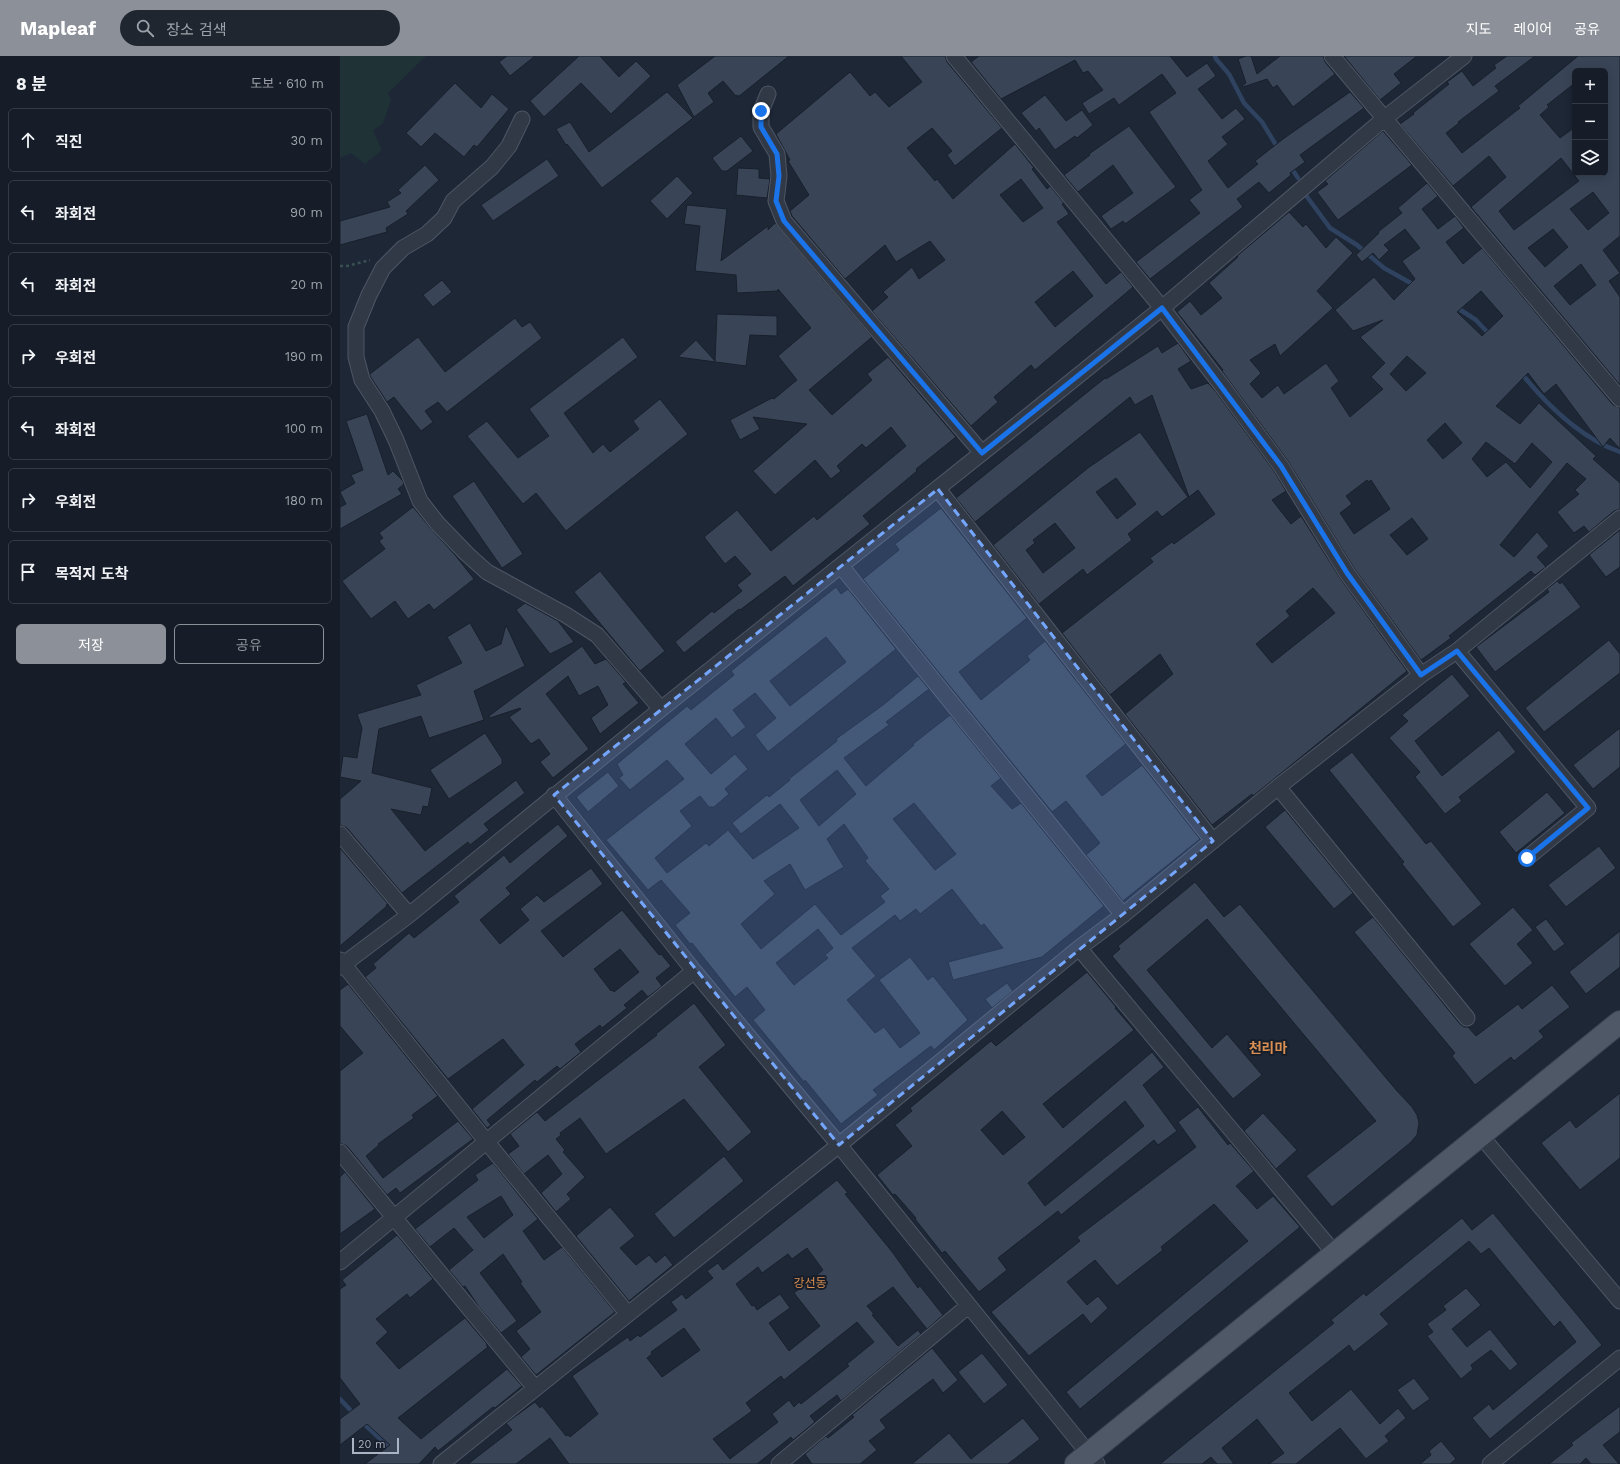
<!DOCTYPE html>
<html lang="ko">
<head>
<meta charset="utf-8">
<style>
	body { margin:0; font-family:"Work Sans","Noto Sans KR",sans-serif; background:#1f2630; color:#f1f3f6 }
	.controls { position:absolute; right:12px; top:12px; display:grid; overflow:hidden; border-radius:6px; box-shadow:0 2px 10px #0003 }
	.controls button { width:36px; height:36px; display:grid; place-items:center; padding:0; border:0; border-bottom:1px solid #353b45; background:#161d28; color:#f1f3f6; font:20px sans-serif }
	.scale { position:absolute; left:12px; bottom:10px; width:47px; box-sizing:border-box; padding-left:4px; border:2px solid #aab3c4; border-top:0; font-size:11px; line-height:14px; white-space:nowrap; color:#aab3c4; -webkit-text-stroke:3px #171e2a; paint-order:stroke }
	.stop { position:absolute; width:12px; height:12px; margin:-9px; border:3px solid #1a73e8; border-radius:50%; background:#fff }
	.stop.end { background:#1a73e8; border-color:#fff; box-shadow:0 1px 4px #0008 }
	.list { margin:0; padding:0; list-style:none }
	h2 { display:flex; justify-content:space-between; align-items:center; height:52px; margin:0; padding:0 16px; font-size:17px }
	h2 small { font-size:13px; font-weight:400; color:#9ea2a8 }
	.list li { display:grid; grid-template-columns:26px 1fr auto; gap:12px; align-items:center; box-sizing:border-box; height:64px; margin:0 8px 8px; padding:0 8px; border:1px solid #353b45; border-radius:6px }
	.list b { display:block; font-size:15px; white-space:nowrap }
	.list em { font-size:13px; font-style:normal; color:#9ea2a8 }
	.actions { display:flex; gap:8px; padding:12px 16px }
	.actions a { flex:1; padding:9px 0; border:1px solid #8c9099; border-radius:6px; text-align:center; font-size:14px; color:#8c9099 }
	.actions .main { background:#8c9099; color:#fff }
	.icon { flex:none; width:22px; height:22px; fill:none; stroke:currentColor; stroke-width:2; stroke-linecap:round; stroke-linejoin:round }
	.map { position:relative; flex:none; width:1280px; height:1408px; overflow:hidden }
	header { display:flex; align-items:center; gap:24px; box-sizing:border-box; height:56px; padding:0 20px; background:#8c9099; color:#fff }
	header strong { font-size:19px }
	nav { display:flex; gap:22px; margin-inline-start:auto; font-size:14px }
	.search { width:280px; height:36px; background:#1f2630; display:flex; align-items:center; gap:10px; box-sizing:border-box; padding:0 14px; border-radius:22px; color:#9ea2a8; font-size:15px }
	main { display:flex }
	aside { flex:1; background:#161d28 }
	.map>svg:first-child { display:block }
	.green { fill:#1f3337 }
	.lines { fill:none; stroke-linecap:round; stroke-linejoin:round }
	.stream { stroke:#2f425f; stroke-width:4.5 }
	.building { fill:#394557; stroke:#18202c; fill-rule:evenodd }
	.street-casing { stroke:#4e5665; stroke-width:17 }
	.primary-casing { stroke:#3a4250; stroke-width:24 }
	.path { stroke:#3a4f51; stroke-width:2.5; stroke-dasharray:3 3; stroke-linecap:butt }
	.street { stroke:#313946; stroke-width:15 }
	.primary { stroke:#4e5867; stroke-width:22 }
	.route { stroke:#1a73e8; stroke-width:5 }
	.marked { fill:#75a6fe; fill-opacity:0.2; stroke:#75a6fe; stroke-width:3; stroke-dasharray:8 5; stroke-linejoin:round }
	.labels { text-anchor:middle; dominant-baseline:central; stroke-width:4; stroke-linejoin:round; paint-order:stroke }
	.quarter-label { font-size:12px; fill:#d88f51; stroke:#171e2a }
	.district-label { font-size:14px; font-weight:bold; fill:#d88f51; stroke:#171e2a }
</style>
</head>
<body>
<header>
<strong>Mapleaf</strong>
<div class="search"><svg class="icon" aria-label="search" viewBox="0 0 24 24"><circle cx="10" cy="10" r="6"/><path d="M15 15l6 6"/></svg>장소 검색</div>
<nav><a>지도</a><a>레이어</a><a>공유</a></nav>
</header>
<main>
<aside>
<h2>8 분<small>도보 · 610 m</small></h2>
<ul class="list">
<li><svg class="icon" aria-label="ahead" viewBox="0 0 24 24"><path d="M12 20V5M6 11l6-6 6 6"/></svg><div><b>직진</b></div><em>30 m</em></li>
<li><svg class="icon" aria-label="left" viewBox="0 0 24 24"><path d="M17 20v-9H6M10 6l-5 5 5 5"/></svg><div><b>좌회전</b></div><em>90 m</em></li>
<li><svg class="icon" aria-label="left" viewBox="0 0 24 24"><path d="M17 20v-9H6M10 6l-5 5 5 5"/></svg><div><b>좌회전</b></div><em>20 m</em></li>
<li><svg class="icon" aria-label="right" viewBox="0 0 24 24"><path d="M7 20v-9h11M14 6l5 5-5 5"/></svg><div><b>우회전</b></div><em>190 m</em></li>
<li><svg class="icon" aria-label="left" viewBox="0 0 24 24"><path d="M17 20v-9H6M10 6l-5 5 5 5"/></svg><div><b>좌회전</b></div><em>100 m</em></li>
<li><svg class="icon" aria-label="right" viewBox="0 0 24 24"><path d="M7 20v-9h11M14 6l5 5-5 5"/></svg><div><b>우회전</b></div><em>180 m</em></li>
<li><svg class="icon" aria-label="arrive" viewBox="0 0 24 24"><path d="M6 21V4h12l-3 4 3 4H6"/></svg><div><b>목적지 도착</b></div></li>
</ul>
<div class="actions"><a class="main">저장</a><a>공유</a></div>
</aside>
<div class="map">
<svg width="1280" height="1408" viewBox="0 0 1280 1408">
	<rect width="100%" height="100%" fill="#1d2736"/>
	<path class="green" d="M0 0H86L48 37 51 44 43 67 33 75 42 94 25 108 11 97 0 102Z"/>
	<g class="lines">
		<path class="stream" d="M875 0 876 3 889 18 904 47 922 66 939 94
			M950 110 958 122
			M965 138 990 172 1017 189 1044 212 1076 230
			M1116 251 1136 264 1150 279
			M1181 317C1207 349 1240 382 1280 396
			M0 1343 15 1359
			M22 1366 51 1393"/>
	</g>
	<path class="building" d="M167 0H195L170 20 159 6Z
		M239 0H260L279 21 296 5 311 20 271 58 241 27 204 61 190 45Z
		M375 0H449L398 41V39L396 40 383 25 368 37 374 46 354 61 337 29Z
		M561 0H605L607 6 662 72 615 110 607 99 612 95 592 72 567 92 595 125 597 123 613 143 675 88 694 112 692 113 707 133 710 130 724 147 722 148 729 158 717 166 766 228 781 216 793 231 695 314 691 309 654 341 658 346 631 370 532 255 548 241 543 236 572 211 579 223 605 204 590 185 556 206 545 189 505 223 452 160 450 155 469 139 448 105 450 104 436 78 510 16 530 40 535 36 549 51 582 26ZM681 123 703 152 683 166 660 139ZM733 215 753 240 715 271 695 246Z
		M639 0H830L847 21 867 7 876 20 858 33 882 63 896 52 905 63 882 81 888 88 868 105 888 132 918 108 915 105 943 83 1010 36 1024 52 960 99 965 106 950 117 951 119 929 137 919 126 897 143 903 151 810 223 796 206 860 157 849 144 862 134 809 56 836 37 822 18 779 49 774 42 749 58 742 47 763 34 748 15 743 17 735 4 661 43 631 6Z
		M906 0H911L917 18 940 0H983L985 6 995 18 953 51 937 29 933 32 927 23 903 31 902 30 906 27 898 3Z
		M1004 0H1077L1054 18 1061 27 1040 44Z
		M1167 0H1195L1155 30 1159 35 1118 66 1119 67 1106 77 1122 97 1180 52 1178 50 1238 0H1280V180L1263 194 1280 217 1269 225 1280 241V329L1131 151 1166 121 1149 100 1113 130 1060 68 1074 58 1073 57 1109 28 1107 26 1122 15 1133 30 1156 12 1154 9ZM1235 15H1265V117H1235V71L1220 82 1200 59 1209 51 1207 49 1235 27ZM1221 102 1239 125 1174 174 1159 155ZM1253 136 1269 157 1248 174 1230 153ZM1213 173 1228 191 1205 211 1188 192ZM1241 208 1256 229 1230 249 1214 230Z
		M115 27 141 52 152 38 169 53 137 91 134 89 124 101 95 77 81 91 66 77Z
		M327 36 353 62 262 132 227 88 226 89 216 73 230 66 249 96Z
		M705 39 726 65 742 54 753 69 737 82 735 80 715 94 699 72 696 75 681 57Z
		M789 70 836 131 785 168 783 165 771 173 761 160 793 137 773 109 738 136 724 119 750 99 749 98Z
		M1043 75 1072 109 998 164 977 136 988 128 985 125Z
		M401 80 413 95 387 115H382L372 102Z
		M207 103 219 120 153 165 141 149Z
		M85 109 99 124 66 155 68 158 46 172 47 176 0 189V165L50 151 47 146 61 137 58 134Z
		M398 112 419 113V122L430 123 427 142 396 139Z
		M337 120 353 137 327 163 310 145Z
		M1087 127 1098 140 1082 153 1098 173 1115 160 1124 172 1106 186 1123 208 1142 192 1273 349 1280 352V393L1270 382 1263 391 1216 328 1204 338 1188 317 1156 350 1180 368 1199 347 1256 400 1253 403 1280 427V453L1274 455 1249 476 1244 470 1234 477 1217 456 1239 438 1235 434 1246 423 1227 407 1160 489 1174 501 1197 476 1209 490 1197 501 1206 511 1195 519 1191 515 1109 580 1111 582 1081 604 1014 512 948 405 882 315 883 314 837 256 850 245 861 259 882 242 869 227 898 201 897 200 949 156 963 171 966 168 986 192 996 181 1013 197 977 235 993 252 940 300 935 288 910 304 921 317 910 328 922 342 938 329 944 338 986 307 999 325 991 332 1010 361 1043 333 1031 321 1045 307 1020 281 1043 264 1013 275 995 254 1034 221 1054 244 1075 223 1062 205 1080 192 1065 173 1044 189 1049 194 1039 204 1033 197 1022 206 1016 199 1039 177 1038 176 1062 157 1058 152ZM1141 235 1163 260 1142 280 1117 256ZM1067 300 1086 317 1066 335 1050 318ZM1105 367 1122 387 1103 403 1087 384ZM1146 386 1175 408 1192 387 1212 406 1190 432 1166 406 1147 421 1132 403ZM1027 424 1028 426 1031 424 1050 453 1014 478 1000 457 1012 448 1006 440ZM1072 462 1088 483 1067 499 1050 479Z
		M347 149 387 153 381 205 428 170V174L435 167 532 281 469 334 492 359 532 324 527 318 548 301 616 381 576 413 577 415 523 460 530 468 453 530 445 520 400 554 399 553 344 597 335 586 372 555 374 557 402 535 397 529 411 518 395 500 385 508 364 481 397 454 431 495 474 460 477 464 566 390 551 371 526 392 522 388 497 410 501 415 491 423 475 404 435 439 413 415 467 368 413 361 420 373 400 384 390 364 432 342 434 343 457 324 438 300 471 272 438 233V235L397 237 396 219 355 215 360 170 344 168Z
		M102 224 112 236 93 251 83 239Z
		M377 258 437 260V280L410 279 406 310 338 301 356 284 375 305Z
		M175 262 182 271 190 266 202 282 107 356 98 346 85 355 93 366 81 375 54 341 47 346 30 320V318L78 281 105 316Z
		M283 281 298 301 224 357 253 397 263 388 270 396 299 373 293 365 320 343 348 378 226 475 196 437 183 448 127 380 147 365 178 402 209 380 189 353Z
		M838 287 851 305 838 313 851 333 868 327 876 336 934 415 946 435 932 444 951 468 961 460 1000 522 1067 615 913 740 912 738 872 769 785 658 833 618 820 598 770 639 722 577 813 506 810 502 832 486 834 488 875 458 858 434 849 441 812 339 795 349 790 341 635 466 616 442 765 322 766 323 818 290 822 297ZM973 532 995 557 932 607 916 588 950 560 946 555Z
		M27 358 48 419 53 415 63 425 64 428 58 433 62 438 0 473V451L6 448 0 436 15 427 11 419 23 414 6 365Z
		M800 376 848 441 822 461 817 455 788 478 792 484 747 519 743 513 699 548 653 489 748 412ZM776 422 796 448 777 463 756 436ZM715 467 735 492 703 517 686 494 695 487 693 484Z
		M134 425 183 498 162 512 112 440Z
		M73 451 92 474 115 499 134 523 94 554 89 548 68 563 55 545 31 563 2 525 45 493 39 485 43 482 39 477Z
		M601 452 687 562 619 616 641 644 690 604 687 600 705 585 786 688 746 720 762 740 802 709 860 783 783 845 746 799 760 787 726 745 712 756 523 523 559 494 555 488Z
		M1280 474V511L1266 521 1249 499Z
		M260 515 325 595 300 615 234 536Z
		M1217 525 1220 528 1222 526 1241 551 1155 616 1136 591 1209 536 1207 533Z
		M496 531 501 538 508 533 556 593 428 696 415 679 436 662 415 637 393 654 406 671 392 682 376 662 345 688 371 718 395 698 408 713 385 733 389 738 374 751H369L360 740 340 755 352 770 315 802 327 817 366 787 369 790 388 774 413 803 459 772 440 748 401 778 392 767 427 739 429 741 450 724 449 723 497 685 496 683 543 649 578 620 589 633 546 666 549 669 504 702 526 730 574 689 573 688 610 659 661 722 651 730 672 753 681 747 764 850 702 901 613 924 608 906 663 892 644 868 641 870 612 833 580 858 576 853 560 865 555 859 512 892 536 920 507 944 535 977 544 971 560 992 580 977 539 924 570 901 588 924 593 920 628 964 594 994 591 990 533 1034 538 1039 501 1068 465 1024 464 1026 413 964 425 954 407 931 395 941 352 887 350 888 335 869 350 857 321 824 308 834 266 784 344 723 327 704 290 734 279 722 283 719 277 708 347 650 351 654 394 619 391 615ZM486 581 506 606 450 650 430 625ZM497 714 516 738 479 770 460 744ZM574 747 616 798 595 814 553 763ZM504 768 528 802 525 805 549 833 540 840 545 846 501 879 475 848 421 893 401 868 435 838 424 825 450 808 465 834 504 811 487 783ZM478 873 493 892 485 899 488 902 454 929 436 907Z
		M185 547 218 565 234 586 210 598 176 554Z
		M130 567 146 595 161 588 166 569 185 610 134 635 144 664 89 682 81 660 39 673 32 717 92 732 88 751 83 750 81 759 51 753 85 795 176 724 185 737 144 768 149 774 130 789 128 786 62 837 7 772 0 769V743L21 725 0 721 3 700 17 702 22 672 17 658 81 639 76 629 122 607 107 581Z
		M1269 584 1280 598V617L1204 676 1185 652Z
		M242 590 255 608 266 603 286 626 283 628 299 647 260 678 251 662 268 649 258 630 239 640 228 620 206 638 249 693 213 722 200 706 210 698 199 683 191 688 169 661 181 653 180 652 150 662 149 660Z
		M1112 618 1130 640 1075 685 1102 720 1159 674 1176 696 1119 741 1122 745 1105 758 1075 721 1080 716 1049 682 1068 665 1062 659Z
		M1280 672V711L1253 733 1233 709Z
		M145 677 162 703V708L109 743 90 714Z
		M1012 696 1086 788 1091 785 1142 848 1113 871 1062 808 1064 806 989 714Z
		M268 716 279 730 248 756 236 741Z
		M1207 736 1225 757 1176 797 1159 776Z
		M945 754 1013 837 994 853 925 771Z
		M218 768 228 780 166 832 171 838 140 864 160 888 189 864 180 853 197 839 204 846 251 812 263 828 201 875 223 901 282 854 319 899 321 898 331 910 316 922 322 930 308 941 302 934 284 949 287 952 262 972 260 969 235 988 241 996 220 1013 217 1010 197 1026 195 1024 147 1064 151 1069 147 1072 132 1053 184 1009 163 983 108 1023 25 921 36 912 33 908 69 877 74 882 119 846 114 840 164 799 170 807ZM280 893 299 916 274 936 272 934 271 935 254 913Z
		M1259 790 1276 812 1226 851 1208 829Z
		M0 792 48 848 46 849 47 850 0 890Z
		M855 826 884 861 900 848 1057 1035 1072 1051 1077 1059 1079 1067 1077 1079 1070 1087 992 1151 966 1120 1036 1065 867 863 807 914 872 992 887 978 922 1019 893 1043 772 900 780 893 778 890Z
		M1173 851 1193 874 1177 888 1193 907 1165 930 1129 888Z
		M1033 861 1120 968 1124 971H1128L1136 980 1178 948 1182 953 1212 929 1230 951 1199 975 1204 981 1174 1005 1171 1001 1135 1029 1112 1000 1115 997 1014 876Z
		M1206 863 1225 888 1214 896 1195 871Z
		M1280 875V911L1246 938 1229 916Z
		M747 916 776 951 775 952 794 974 703 1048 723 1072 812 996 824 1011 803 1029 837 1075 818 1089 814 1084 721 1159 718 1155 658 1202 667 1214 639 1236 605 1195 602 1197 575 1163 576 1162 555 1138 553 1139 537 1119 572 1090 555 1069 572 1055 570 1052 651 985 656 990ZM785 1045 804 1070 705 1150 688 1127ZM662 1055 685 1081 663 1099 641 1074Z
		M667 927 673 935 652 952 645 943Z
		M8 928 98 1040 72 1059 74 1062 38 1088 39 1089 26 1100 43 1122 118 1065 133 1083 60 1137 56 1132 47 1139 7 1090 0 1087V1015L23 997 0 970V934Z
		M354 947 386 989 359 1011 412 1076 388 1096 344 1043 266 1098 240 1062 220 1077 221 1079 216 1083 225 1094 223 1096 245 1121 227 1138 231 1143 216 1156 201 1137 222 1118 208 1099 184 1118 168 1098 179 1090 170 1078 197 1056 205 1065 317 979 316 978Z
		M1280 1037V1102L1240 1134 1201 1087 1230 1064 1236 1072Z
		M858 1051 888 1089 890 1087 914 1115 896 1130 917 1153 933 1140 960 1171 740 1353 726 1336 908 1185 874 1148 821 1191 823 1194 777 1230 755 1204 727 1226 747 1249 758 1240 768 1252 751 1268 743 1258 689 1300 651 1256 740 1185 737 1181 856 1091 838 1066Z
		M923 1057 957 1094 936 1113 904 1075Z
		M384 1100 404 1125 334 1182 314 1158Z
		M153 1107 198 1163 183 1175 204 1204 222 1191 275 1256 196 1319 181 1301 190 1293 176 1275 201 1256 180 1227 182 1226 163 1198 140 1217 177 1265 161 1277 139 1251 125 1230 123 1231 109 1214 133 1194 114 1172 90 1191 75 1173 138 1124 135 1119ZM161 1140 173 1159 144 1182 127 1161Z
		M5 1116 35 1153 0 1178V1121Z
		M497 1124 508 1137 505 1138 553 1197 578 1232 580 1230 603 1259 587 1273 553 1231 527 1250 534 1258 532 1259 558 1290 578 1274 581 1278 501 1345 497 1339 470 1360 475 1366 453 1384 451 1381 417 1408H229L210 1382 176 1408H128L172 1374 166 1367 195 1346 200 1352 202 1350 226 1380 228 1379 230 1381 258 1358 232 1320 288 1281 290 1285 298 1279 300 1281 337 1254 331 1246 342 1238 346 1243 373 1222 367 1215 378 1207 383 1214ZM467 1192 483 1214 454 1237 480 1270 449 1295 429 1267 450 1252 440 1238 417 1254 414 1249 412 1250 396 1228 418 1211 422 1217 448 1198 452 1203ZM517 1266 534 1286 507 1308 509 1310 461 1348 459 1346 454 1351 449 1344 432 1358 438 1366 390 1403 373 1383 412 1355 406 1347 441 1320 444 1324ZM344 1272 360 1294 322 1321 307 1302 312 1298 311 1296Z
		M270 1151 295 1180 280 1192 296 1209 309 1199 316 1207 325 1199 333 1209 289 1245 236 1180Z
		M1153 1157 1262 1289 1150 1383 1132 1362 1149 1348 1153 1354 1236 1286 1220 1265 1214 1271 1149 1192 1141 1198 1129 1185 1040 1258 1049 1268 1014 1296 1009 1289 949 1337 972 1365 1011 1333 1040 1368 1058 1352 1066 1362 1045 1380 1049 1385 1026 1403 1000 1372 956 1408H929L944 1397 917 1363 882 1392 894 1408H877L871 1401 862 1408H820L994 1267 991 1264 1024 1237 1026 1240 1122 1162 1132 1174Z
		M57 1179 93 1223 70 1242 67 1238 36 1263 48 1276 36 1287 59 1313 125 1262 147 1288 146 1289 148 1291 58 1362 81 1383 167 1313 182 1330 155 1352 153 1351 98 1395 95 1391 79 1408H25L50 1389 27 1368 0 1389V1363L20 1348 0 1322V1233L6 1229 2 1224Z
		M1126 1232 1141 1249 1112 1273 1127 1291 1150 1273 1178 1308 1170 1315 1151 1294 1131 1309 1133 1313 1121 1323 1087 1280 1093 1276 1087 1268 1106 1254 1103 1250Z
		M592 1292 618 1324 603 1337 593 1323 540 1364 546 1372 529 1385 537 1394 520 1408H472L465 1398 486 1380 488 1382 514 1361 512 1359Z
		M642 1297 668 1329 644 1348 618 1316Z
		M1074 1322 1090 1343 1073 1355 1057 1334Z
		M1280 1350V1376L1263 1389 1279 1408H1251L1246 1402 1240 1408H1209L1233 1389 1231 1387Z
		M683 1362 700 1383 668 1408H572L609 1377 631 1403Z
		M1101 1385 1116 1403 1110 1408H1080L1091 1399 1089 1395Z"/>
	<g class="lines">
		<g class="street-casing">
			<path id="street" d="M614 0 822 252 883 331 941 410 1007 517 1081 619
				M992 0 1280 343
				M428 38 421 55V71L437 98 439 120 436 145 444 165 642 397
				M182 63 169 90 152 111 113 145 104 162 87 178 63 192 43 212 29 239 16 271V301L22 324 42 355 56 384 80 445 98 468 127 498 147 516 226 559 257 579 321 653
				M598 433 873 785
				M501 510 783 859
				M1117 595 1248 752 1187 802
				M938 731 1127 962
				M214 739 354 915 499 1089 757 1408
				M0 778 69 859
				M739 892 996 1199
				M0 904 146 1085 288 1258
				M0 911 69 859 321 653 672 373 822 252 1045 62 1124 0
				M1141 1080 1280 1245
				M0 1096 195 1332
				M0 1206 354 915
				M101 1408 499 1089 739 892 783 859 938 731 1081 619 1117 595 1280 462
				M439 1408 628 1250
				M1150 1408 1280 1302"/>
		</g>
		<g class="primary-casing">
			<path id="primary" d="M736 1408 1280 966"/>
		</g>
		<path class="path" d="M0 210H7L30 204"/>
		<use href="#street" class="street"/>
		<use href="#primary" class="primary"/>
	</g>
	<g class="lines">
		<path class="route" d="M421 55V71L437 98 439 120 436 145 444 165 642 397 822 252 941 410 1007 517 1081 619 1117 595 1248 752 1187 802"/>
	</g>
	<path class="marked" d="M598 433 873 785 499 1089 214 739Z"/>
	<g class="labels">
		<g class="quarter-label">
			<text x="470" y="1227">강선동</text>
		</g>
		<g class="district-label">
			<text x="928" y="992">천리마</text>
		</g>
	</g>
</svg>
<div class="controls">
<button>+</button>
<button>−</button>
<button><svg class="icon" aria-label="layers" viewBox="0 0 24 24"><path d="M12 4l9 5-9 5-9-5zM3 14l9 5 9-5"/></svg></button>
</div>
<div class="scale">20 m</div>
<div class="stop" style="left:1187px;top:802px"></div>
<div class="stop end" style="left:421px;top:55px"></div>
</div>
</main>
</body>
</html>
